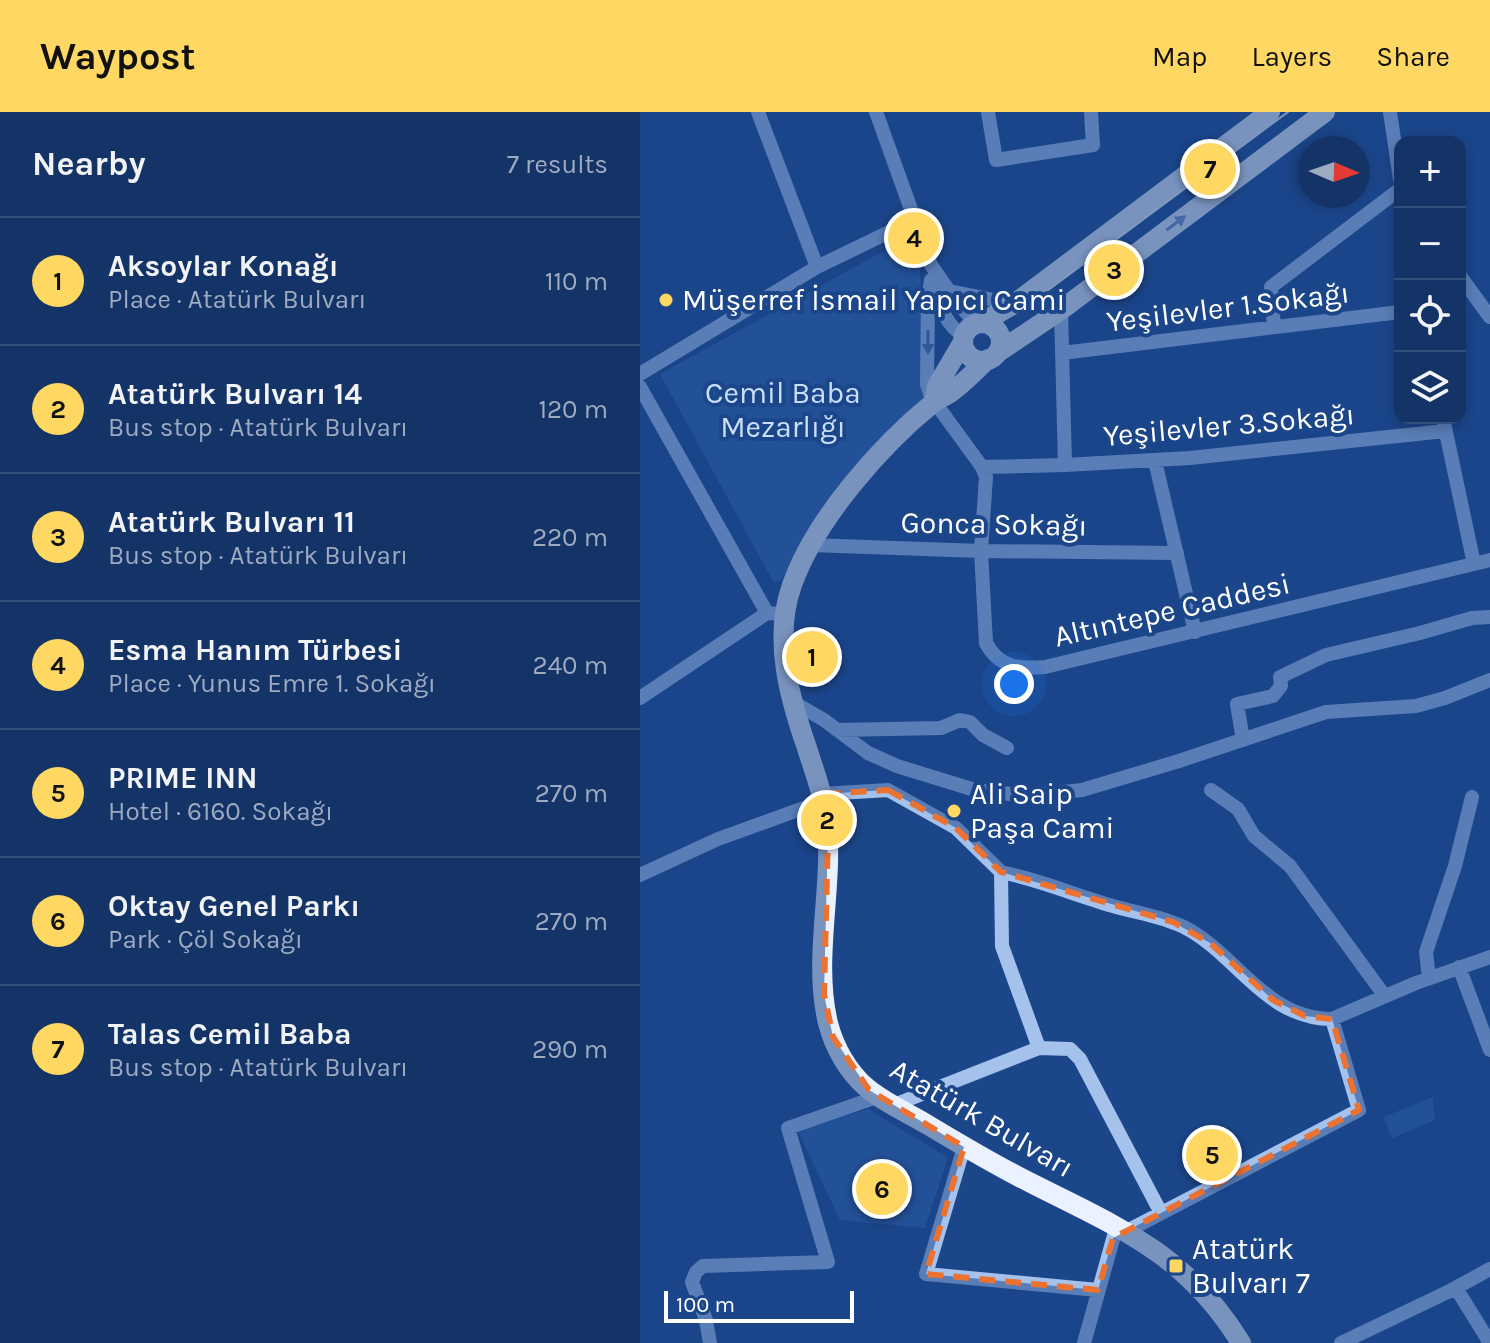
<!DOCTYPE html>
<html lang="en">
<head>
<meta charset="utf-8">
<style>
	body { margin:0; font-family:Karla,sans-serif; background:#213f71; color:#f1f3f6 }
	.controls { position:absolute; right:24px; top:24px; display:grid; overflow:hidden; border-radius:16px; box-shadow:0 4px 12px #0003 }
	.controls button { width:72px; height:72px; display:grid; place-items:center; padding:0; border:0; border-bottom:2px solid #334f7c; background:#143468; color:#f1f3f6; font:40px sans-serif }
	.compass { position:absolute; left:658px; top:24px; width:72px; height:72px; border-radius:50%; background:#143468; box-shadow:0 4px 12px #0003; rotate:92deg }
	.scale { position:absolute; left:24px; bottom:20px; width:190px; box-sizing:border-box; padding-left:8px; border:4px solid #fff; border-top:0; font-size:22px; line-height:28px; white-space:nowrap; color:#fff; -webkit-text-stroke:6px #1b468a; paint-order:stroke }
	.you { position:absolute; left:374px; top:572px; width:28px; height:28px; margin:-20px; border:6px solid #fff; border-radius:50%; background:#1a73e8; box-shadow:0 0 0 12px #1a73e833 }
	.badge { display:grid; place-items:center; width:52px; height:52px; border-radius:50%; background:#fed862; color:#111; font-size:26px; font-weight:700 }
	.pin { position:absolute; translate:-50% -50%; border:4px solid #fff; box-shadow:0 2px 8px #0006 }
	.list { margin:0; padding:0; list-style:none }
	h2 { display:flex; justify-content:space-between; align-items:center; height:104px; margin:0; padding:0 32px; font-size:34px }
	h2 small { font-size:26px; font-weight:400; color:#9daac0 }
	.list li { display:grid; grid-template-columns:52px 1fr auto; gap:24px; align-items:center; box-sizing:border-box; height:128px; padding:0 32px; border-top:2px solid #334f7c }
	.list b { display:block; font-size:30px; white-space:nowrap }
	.list p { margin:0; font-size:26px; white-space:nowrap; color:#9daac0 }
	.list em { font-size:26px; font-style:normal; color:#9daac0 }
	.icon { flex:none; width:44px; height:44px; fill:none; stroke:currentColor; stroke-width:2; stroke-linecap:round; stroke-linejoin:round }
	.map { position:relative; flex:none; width:850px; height:1231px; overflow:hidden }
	header { display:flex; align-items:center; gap:48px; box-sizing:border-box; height:112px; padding:0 40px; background:#fed862; color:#111 }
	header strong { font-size:38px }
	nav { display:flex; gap:44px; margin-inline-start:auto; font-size:28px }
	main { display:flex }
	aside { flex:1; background:#143468 }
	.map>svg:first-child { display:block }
	.green { fill:#2e5fa8 }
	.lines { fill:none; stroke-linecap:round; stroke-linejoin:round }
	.minor { stroke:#a5c2ed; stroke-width:14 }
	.major { stroke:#ebf2ff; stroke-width:20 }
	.tram { stroke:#fff; stroke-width:2 }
	.oneway { fill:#7993bf }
	.oneway2 { fill:#4b71ad }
	.marked { fill:none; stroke:#eb7230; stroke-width:6; stroke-dasharray:16 10; stroke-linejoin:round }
	.poi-dot { fill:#fed862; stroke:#1b468a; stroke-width:3 }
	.labels { text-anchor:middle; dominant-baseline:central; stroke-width:8; stroke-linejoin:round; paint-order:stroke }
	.poi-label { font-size:30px; fill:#fff; stroke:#1b468a; text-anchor:start }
	.street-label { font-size:30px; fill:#fff; stroke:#1b468a }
	.park-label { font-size:30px; fill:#cbdef9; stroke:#1b468a }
</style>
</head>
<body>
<header>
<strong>Waypost</strong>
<nav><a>Map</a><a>Layers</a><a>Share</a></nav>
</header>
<main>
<aside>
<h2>Nearby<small>7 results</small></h2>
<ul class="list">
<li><span class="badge">1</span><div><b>Aksoylar Konağı</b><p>Place · Atatürk Bulvarı</p></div><em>110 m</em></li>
<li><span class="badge">2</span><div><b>Atatürk Bulvarı 14</b><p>Bus stop · Atatürk Bulvarı</p></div><em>120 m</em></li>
<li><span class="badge">3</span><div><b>Atatürk Bulvarı 11</b><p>Bus stop · Atatürk Bulvarı</p></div><em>220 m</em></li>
<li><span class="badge">4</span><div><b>Esma Hanım Türbesi</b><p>Place · Yunus Emre 1. Sokağı</p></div><em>240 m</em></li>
<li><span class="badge">5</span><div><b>PRIME INN</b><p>Hotel · 6160. Sokağı</p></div><em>270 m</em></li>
<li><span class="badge">6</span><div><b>Oktay Genel Parkı</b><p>Park · Çöl Sokağı</p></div><em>270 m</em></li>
<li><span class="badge">7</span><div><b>Talas Cemil Baba</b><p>Bus stop · Atatürk Bulvarı</p></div><em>290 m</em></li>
</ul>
</aside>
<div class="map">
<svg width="850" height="1231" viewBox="0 0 850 1231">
	<rect width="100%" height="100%" fill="#1b468a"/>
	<path class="green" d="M264 128 270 139 279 135 285 287 180 402 142 467 134 471 20 262Z
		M793 985 795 1008 752 1026 744 1005Z
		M228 997 308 1046 285 1116 200 1108 158 1019Z"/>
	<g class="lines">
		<path class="minor" d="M118 0 177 155
			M236 0 291 153 316 189 336 212
			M348 0 356 48 453 33 451 0
			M750 0 760 67
			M820 164 850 205
			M291 168 288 187 287 272 291 285 342 355 346 365 341 439 346 531C359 556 380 557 405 555L850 448
			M293 173C297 190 307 215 324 224
			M309 179 374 192
			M634 215 631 175 760 77
			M422 241 760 200
			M0 262 177 155 274 108
			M0 275 127 501 144 502
			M803 306 834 452
			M515 349 555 520
			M425 353 550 346 805 319
			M342 355 425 353 421 198
			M170 433 341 439 537 441
			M0 586 127 501
			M153 590 184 608 228 641 257 654 335 678 388 684 442 678 539 649 686 600 776 594 805 586 850 568
			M197 618 301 616 320 608 330 610 343 623 367 636
			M603 628 597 592 633 584 641 574 640 565 686 543 780 521 832 506 850 505
			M571 678 598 697 614 724 650 754 744 883
			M182 682 248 678 316 716 361 760 362 834 399 936
			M361 760C400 768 435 783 473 794 497 801 521 804 544 815 597 842 625 907 692 907
			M0 763 78 727 183 689
			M819 855 850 938
			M789 866 786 840 815 754 832 685
			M254 993 399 936 430 937 440 947 521 1101
			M324 1035 286 1162 458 1178
			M487 1119 719 998 692 907 776 871 850 845
			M808 1180 850 1157
			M70 1231 66 1208 52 1170 56 1160 63 1154 188 1150 148 1016 240 984
			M444 1231 477 1113
			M701 1231 816 1176 850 1231"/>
		<path class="major" d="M341 211 374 192 630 0
			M323 230a19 19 0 1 1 38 0a19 19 0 1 1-38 0Z
			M357 241 421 198 685 0
			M348 247C336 258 323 272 310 281 304 285 298 287 293 291 240 334 175 408 152 473 133 526 149 585 167 636 174 659 183 681 186 705 195 771 172 845 188 911 194 935 208 960 227 976 245 991 268 1001 288 1013 323 1034 358 1055 395 1073 482 1117 547 1143 601 1231
			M294 290 297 274 323 230"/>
		<path class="tram" d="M384 196 648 0"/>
	</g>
	<defs><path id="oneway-solid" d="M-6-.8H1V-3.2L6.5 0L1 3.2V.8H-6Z" transform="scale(2)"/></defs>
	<use class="oneway" href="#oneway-solid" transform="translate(536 111) rotate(-37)"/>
	<use class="oneway2" href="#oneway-solid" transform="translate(288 230) rotate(90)"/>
	<path d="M0 0H850V1231H0ZM248 678 316 716 361 760 533 810 570 831 633 888 665 904 692 907 719 998 473 1126 458 1178 286 1162 324 1035 229 978 193 925 184 882 188 721 182 682Z" fill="#1b468a" fill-opacity=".55" fill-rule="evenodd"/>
	<path class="marked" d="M248 678 316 716 361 760 533 810 570 831 633 888 665 904 692 907 719 998 473 1126 458 1178 286 1162 324 1035 229 978 193 925 184 882 188 721 182 682Z"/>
	<g class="poi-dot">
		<circle cx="26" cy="188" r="8"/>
		<circle cx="314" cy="699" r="8"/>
		<rect x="528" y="1146" width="16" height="16" rx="4"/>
	</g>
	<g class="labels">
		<g class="poi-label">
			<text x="42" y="188">Müşerref İsmail Yapıcı Cami</text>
			<text x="330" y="682">Ali Saip<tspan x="330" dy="34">Paşa Cami</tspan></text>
			<text x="552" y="1137">Atatürk<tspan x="552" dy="34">Bulvarı 7</tspan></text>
		</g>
		<g class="street-label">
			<text transform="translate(588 195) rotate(-7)">Yeşilevler 1.Sokağı</text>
			<text transform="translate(589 313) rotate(-5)">Yeşilevler 3.Sokağı</text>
			<text transform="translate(354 412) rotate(1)">Gonca Sokağı</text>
			<text transform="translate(532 498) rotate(-13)">Altıntepe Caddesi</text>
			<text transform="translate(342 1006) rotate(30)">Atatürk Bulvarı</text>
		</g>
		<g class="park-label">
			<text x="143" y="281">Cemil Baba<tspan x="143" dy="34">Mezarlığı</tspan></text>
		</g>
	</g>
</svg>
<div class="controls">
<button>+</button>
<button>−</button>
<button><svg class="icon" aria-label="locate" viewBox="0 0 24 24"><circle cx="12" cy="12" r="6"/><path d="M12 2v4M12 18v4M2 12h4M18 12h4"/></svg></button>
<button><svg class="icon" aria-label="layers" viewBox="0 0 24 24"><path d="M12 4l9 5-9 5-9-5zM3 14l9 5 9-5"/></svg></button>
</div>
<svg class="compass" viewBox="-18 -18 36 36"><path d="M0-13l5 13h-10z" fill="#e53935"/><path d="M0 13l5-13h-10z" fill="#9daac0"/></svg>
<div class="scale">100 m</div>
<div class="you"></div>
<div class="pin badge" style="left:172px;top:545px">1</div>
<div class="pin badge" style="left:187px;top:708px">2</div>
<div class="pin badge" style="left:474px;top:158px">3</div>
<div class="pin badge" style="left:274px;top:126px">4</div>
<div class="pin badge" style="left:572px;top:1043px">5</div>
<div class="pin badge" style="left:242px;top:1077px">6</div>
<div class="pin badge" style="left:570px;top:57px">7</div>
</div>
</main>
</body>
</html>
